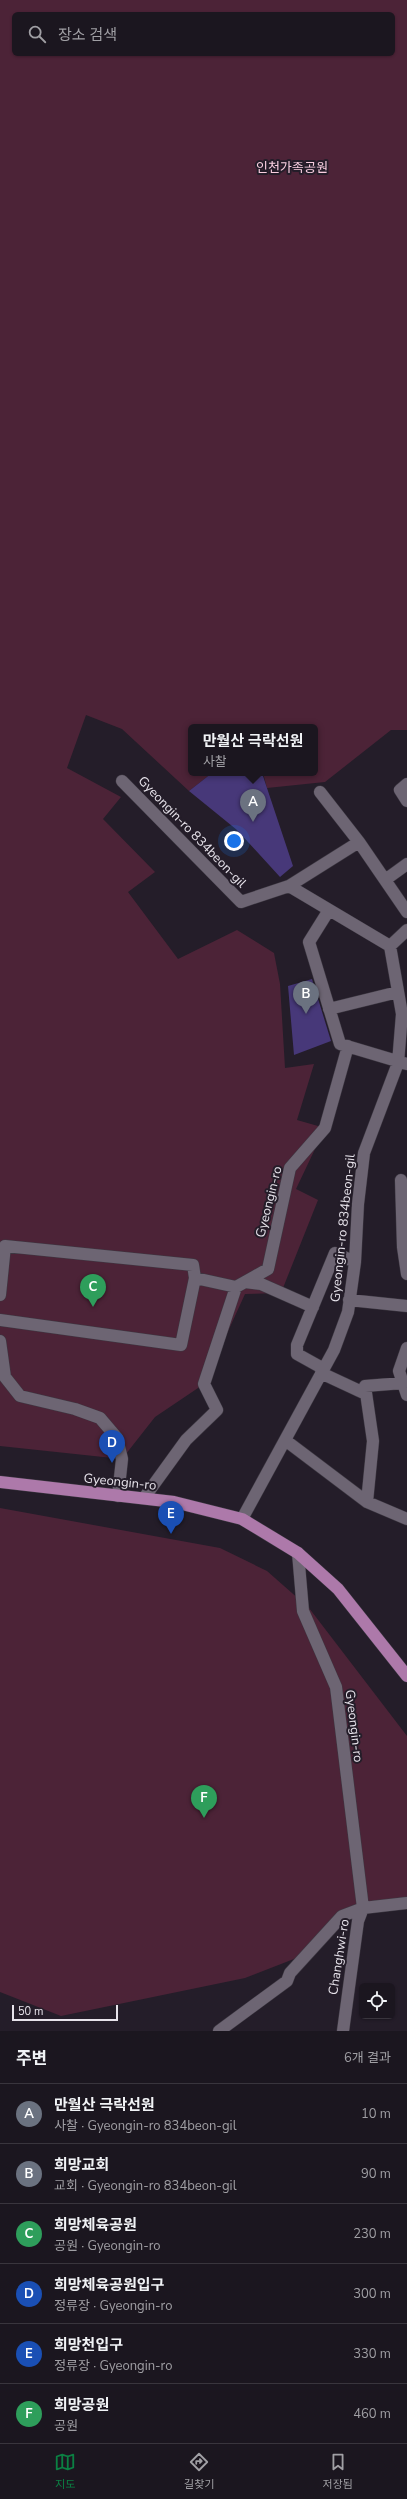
<!DOCTYPE html>
<html lang="ko">
<head>
<meta charset="utf-8">
<style>
	body { margin:0; font-family:"Nunito Sans","Noto Sans KR",sans-serif; background:#28232c; color:#f1f3f6 }
	.controls { position:absolute; right:12px; bottom:12px; display:grid; overflow:hidden; border-radius:6px; box-shadow:0 1px 3px #0004 }
	.controls button { width:36px; height:36px; display:grid; place-items:center; padding:0; border:0; border-bottom:1px solid #39353d; background:#1b161f; color:#f1f3f6; font:20px sans-serif }
	.scale { position:absolute; left:12px; bottom:10px; width:106px; box-sizing:border-box; padding-left:4px; border:2px solid #e7e3eb; border-top:0; font-size:11px; line-height:14px; white-space:nowrap; color:#e7e3eb; -webkit-text-stroke:3px #241d29; paint-order:stroke }
	.you { position:absolute; left:234px; top:841px; width:14px; height:14px; margin:-10px; border:3px solid #fff; border-radius:50%; background:#1a73e8; box-shadow:0 0 0 6px #1a73e833 }
	.badge { display:grid; place-items:center; width:26px; height:26px; border-radius:50%; background:#0b8043; color:#fff; font-size:13px; font-weight:700 }
	.pin { position:absolute; translate:-50% -33px; filter:drop-shadow(0 1px 2px #0008) }
	.pin::after { content:''; position:absolute; top:21px; width:14px; height:12px; background:inherit; clip-path:polygon(0 0,100% 0,50% 100%) }
	.popup { position:absolute; left:188px; top:724px; width:130px; height:52px; box-sizing:border-box; display:grid; place-content:center; border-radius:6px; background:#1b161f; filter:drop-shadow(0 1px 3px #0005); font-size:13px; white-space:nowrap; color:#a09fa4 }
	.popup b { font-size:15px; color:#f1f3f6 }
	.popup::after { content:''; position:absolute; left:50%; top:100%; margin-left:-8px; border:8px solid transparent; border-top-color:#1b161f }
	.list { margin:0; padding:0; list-style:none }
	h2 { display:flex; justify-content:space-between; align-items:center; height:52px; margin:0; padding:0 16px; font-size:17px }
	h2 small { font-size:13px; font-weight:400; color:#a09fa4 }
	.list li { display:grid; grid-template-columns:26px 1fr auto; gap:12px; align-items:center; box-sizing:border-box; height:60px; padding:0 16px; border-top:1px solid #39353d }
	.list b { display:block; font-size:15px; white-space:nowrap }
	.list p { margin:0; font-size:13px; white-space:nowrap; color:#a09fa4 }
	.list em { font-size:13px; font-style:normal; color:#a09fa4 }
	.icon { flex:none; width:22px; height:22px; fill:none; stroke:currentColor; stroke-width:2; stroke-linecap:round; stroke-linejoin:round }
	.map { position:relative; flex:none; width:407px; height:2031px; overflow:hidden }
	.search { position:absolute; background:#1b161f; box-shadow:0 1px 3px #0004; left:12px; right:12px; top:12px; height:44px; display:flex; align-items:center; gap:10px; box-sizing:border-box; padding:0 14px; border-radius:6px; color:#a09fa4; font-size:15px }
	.sheet { height:412px; background:#1b161f }
	nav { display:flex; justify-content:space-around; align-items:center; box-sizing:border-box; height:56px; border-top:1px solid #39353d; background:#1b161f; font-size:11px; color:#a09fa4 }
	nav a { display:grid; justify-items:center; gap:2px }
	nav .on { color:#0b8043 }
	.map>svg:first-child { display:block }
	.green { fill:#4c2337; fill-rule:evenodd }
	.building { fill:#473879 }
	.lines { fill:none; stroke-linecap:round; stroke-linejoin:round }
	.minor-casing { stroke:#3d3842; stroke-width:13 }
	.major-casing { stroke:#3d3842; stroke-width:13 }
	.minor { stroke:#6d6573; stroke-width:12 }
	.major { stroke:#ad79aa; stroke-width:12 }
	.labels { text-anchor:middle; dominant-baseline:central; stroke-width:4; stroke-linejoin:round; paint-order:stroke }
	.park-label { font-size:13px; fill:#f9cee0; stroke:#241d29 }
	.street-label { font-size:13px; fill:#e7e3eb; stroke:#241d29 }
</style>
</head>
<body>
<div class="map">
<svg width="407" height="2031" viewBox="0 0 407 2031">
	<rect width="100%" height="100%" fill="#241d29"/>
	<path class="green" d="M0 0H407V730H391L325 782 267 788 263 773H315V727H191V773H212L189 791 122 729 86 715 67 768 121 797 103 819 155 872 128 892 178 959 237 930 274 953 280 984 285 1068 314 1064 297 1120 325 1128 296 1189 318 1200 281 1293 245 1294 204 1384 155 1417 122 1459 0 1446ZM14 14H393V54H14Z
		M0 1508 220 1548 267 1571 309 1608 407 1736V1900L342 1910 299 1957 245 1978 61 2016 0 1992Z"/>
	<path class="building" d="M212 773H262L293 866 280 877 237 830 189 791Z
		M312 979 331 1041 294 1055 288 986Z"/>
	<g class="lines">
		<g class="minor-casing">
			<path id="minor" d="M122 781 241 902 289 886 390 946 402 1014 398 1063 364 1153 358 1204 355 1262 348 1312 334 1350 242 1519
				M407 784 400 790 407 801
				M320 792 359 842 407 912
				M385 880 407 864
				M289 886 359 842
				M329 910 309 942 340 1044 407 1064
				M390 946 407 930
				M329 1009 398 992
				M401 1180 403 1247 407 1274
				M195 1278 236 1287 268 1269 290 1168 325 1128 348 1046
				M245 1282 261 1284 313 1307
				M0 1295 5 1246 193 1265 195 1278 181 1345 0 1320
				M349 1300 407 1306
				M0 1341 5 1377 20 1396 75 1409 100 1418 117 1438 122 1459 118 1496
				M407 1348 399 1371 407 1395
				M324 1369 297 1354V1345L335 1253 355 1262
				M321 1373 366 1394
				M285 1440 367 1502 407 1519
				M144 1498 186 1440 217 1410 204 1384 236 1287
				M367 1502 373 1441 365 1386 403 1383
				M219 2031 287 1981 290 1973 342 1916 363 1908 336 1687 303 1611 298 1553
				M343 2031 358 1921 363 1908 407 1903"/>
		</g>
		<g class="major-casing">
			<path id="major" d="M0 1482 174 1502 242 1519 298 1553 338 1589 407 1676"/>
		</g>
		<use href="#minor" class="minor"/>
		<use href="#major" class="major"/>
	</g>
	<g class="labels">
		<g class="park-label">
			<text x="292" y="168">인천가족공원</text>
		</g>
		<g class="street-label">
			<text transform="translate(192 832) rotate(46)">Gyeongin-ro 834beon-gil</text>
			<text transform="translate(269 1202) rotate(-76)">Gyeongin-ro</text>
			<text transform="translate(343 1228) rotate(-84)">Gyeongin-ro 834beon-gil</text>
			<text transform="translate(120 1482) rotate(6)">Gyeongin-ro</text>
			<text transform="translate(354 1726) rotate(83)">Gyeongin-ro</text>
			<text transform="translate(339 1957) rotate(-81)">Changhwi-ro</text>
		</g>
	</g>
</svg>
<div class="controls">
<button><svg class="icon" aria-label="locate" viewBox="0 0 24 24"><circle cx="12" cy="12" r="6"/><path d="M12 2v4M12 18v4M2 12h4M18 12h4"/></svg></button>
</div>
<div class="scale">50 m</div>
<div class="you"></div>
<div class="pin badge" style="left:253px;top:822px;background:#6b7280">A</div>
<div class="popup"><b>만월산 극락선원</b>사찰</div>
<div class="pin badge" style="left:306px;top:1014px;background:#6b7280">B</div>
<div class="pin badge" style="left:93px;top:1307px;background:#2e9e5b">C</div>
<div class="pin badge" style="left:112px;top:1463px;background:#1a4fb4">D</div>
<div class="pin badge" style="left:171px;top:1534px;background:#1a4fb4">E</div>
<div class="pin badge" style="left:204px;top:1818px;background:#2e9e5b">F</div>
<div class="search"><svg class="icon" aria-label="search" viewBox="0 0 24 24"><circle cx="10" cy="10" r="6"/><path d="M15 15l6 6"/></svg>장소 검색</div>
</div>
<section class="sheet">
<h2>주변<small>6개 결과</small></h2>
<ul class="list">
<li><span class="badge" style="background:#6b7280">A</span><div><b>만월산 극락선원</b><p>사찰 · Gyeongin-ro 834beon-gil</p></div><em>10 m</em></li>
<li><span class="badge" style="background:#6b7280">B</span><div><b>희망교회</b><p>교회 · Gyeongin-ro 834beon-gil</p></div><em>90 m</em></li>
<li><span class="badge" style="background:#2e9e5b">C</span><div><b>희망체육공원</b><p>공원 · Gyeongin-ro</p></div><em>230 m</em></li>
<li><span class="badge" style="background:#1a4fb4">D</span><div><b>희망체육공원입구</b><p>정류장 · Gyeongin-ro</p></div><em>300 m</em></li>
<li><span class="badge" style="background:#1a4fb4">E</span><div><b>희망천입구</b><p>정류장 · Gyeongin-ro</p></div><em>330 m</em></li>
<li><span class="badge" style="background:#2e9e5b">F</span><div><b>희망공원</b><p>공원</p></div><em>460 m</em></li>
</ul>
</section>
<nav>
<a class="on"><svg class="icon" aria-label="map" viewBox="0 0 24 24"><path d="M3 6l6-2 6 2 6-2v14l-6 2-6-2-6 2zM9 4v14M15 6v14"/></svg>지도</a>
<a><svg class="icon" aria-label="directions" viewBox="0 0 24 24"><path d="M12 3l9 9-9 9-9-9zM9 14v-3h6M13 9l2 2-2 2"/></svg>길찾기</a>
<a><svg class="icon" aria-label="saved" viewBox="0 0 24 24"><path d="M7 4h10v16l-5-4-5 4z"/></svg>저장됨</a>
</nav>
</body>
</html>
